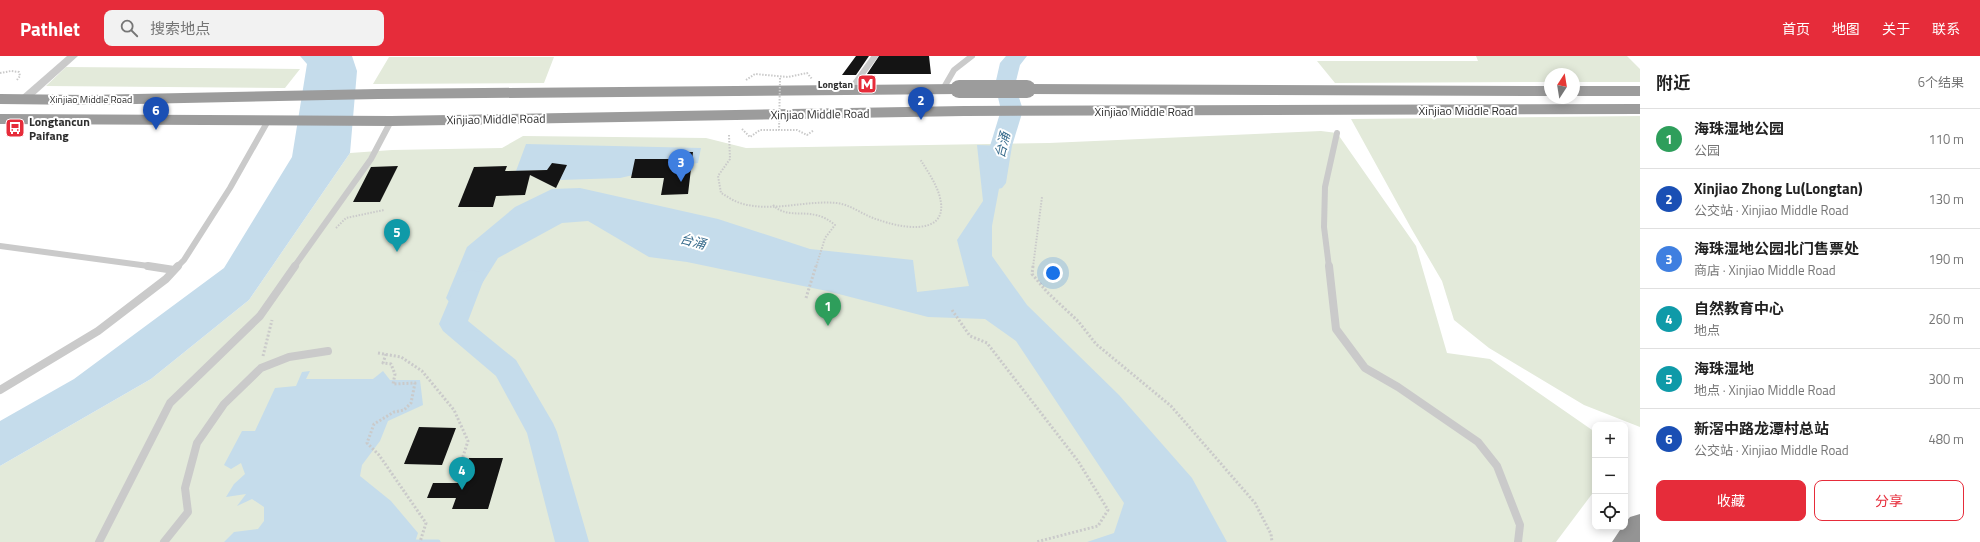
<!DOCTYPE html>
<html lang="zh">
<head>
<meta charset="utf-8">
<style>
	body { margin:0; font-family:"Titillium Web","Noto Sans SC",sans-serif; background:#f2f2f2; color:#222 }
	.controls { position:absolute; right:12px; bottom:12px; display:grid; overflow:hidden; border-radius:8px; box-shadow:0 2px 10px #0003 }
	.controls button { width:36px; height:36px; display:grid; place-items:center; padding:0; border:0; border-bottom:1px solid #e0e0e0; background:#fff; color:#222; font:20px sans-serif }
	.compass { position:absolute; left:1544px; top:12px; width:36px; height:36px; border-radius:50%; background:#fff; box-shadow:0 2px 10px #0003; rotate:12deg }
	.you { position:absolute; left:1053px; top:217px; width:14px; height:14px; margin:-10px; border:3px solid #fff; border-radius:50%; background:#1a73e8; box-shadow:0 0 0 6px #1a73e833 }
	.badge { display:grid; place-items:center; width:26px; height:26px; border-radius:50%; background:#e62c3a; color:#fff; font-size:13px; font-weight:700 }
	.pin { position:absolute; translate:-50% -33px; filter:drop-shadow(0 1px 2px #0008) }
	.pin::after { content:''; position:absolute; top:21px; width:14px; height:12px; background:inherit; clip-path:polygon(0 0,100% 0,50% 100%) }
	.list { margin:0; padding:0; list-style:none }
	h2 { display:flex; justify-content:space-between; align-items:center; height:52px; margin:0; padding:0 16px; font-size:17px }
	h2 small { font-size:13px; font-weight:400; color:#767676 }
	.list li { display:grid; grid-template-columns:26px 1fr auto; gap:12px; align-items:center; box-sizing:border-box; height:60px; padding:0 16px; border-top:1px solid #e0e0e0 }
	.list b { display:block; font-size:15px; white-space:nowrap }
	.list p { margin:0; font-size:13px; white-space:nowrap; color:#767676 }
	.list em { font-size:13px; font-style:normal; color:#767676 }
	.actions { display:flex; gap:8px; padding:12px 16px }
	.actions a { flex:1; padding:9px 0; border:1px solid #e62c3a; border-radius:8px; text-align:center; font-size:14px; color:#e62c3a }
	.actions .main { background:#e62c3a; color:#fff }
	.icon { flex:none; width:22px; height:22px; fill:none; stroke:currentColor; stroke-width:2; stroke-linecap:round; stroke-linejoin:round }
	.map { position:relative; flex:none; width:1640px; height:486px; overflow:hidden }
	header { display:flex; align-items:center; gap:24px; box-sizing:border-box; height:56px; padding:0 20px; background:#e62c3a; color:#fff }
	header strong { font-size:19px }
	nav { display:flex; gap:22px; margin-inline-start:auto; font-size:14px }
	.search { width:280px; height:36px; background:#f2f2f2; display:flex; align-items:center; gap:10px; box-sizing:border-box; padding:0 14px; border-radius:8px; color:#767676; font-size:15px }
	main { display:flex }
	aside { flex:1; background:#fff }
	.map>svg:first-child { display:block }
	.green { fill:#e3eada }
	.water { fill:#c5dceb }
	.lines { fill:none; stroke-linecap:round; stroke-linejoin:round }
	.stream { stroke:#c5dceb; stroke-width:5 }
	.river { fill:#c5dceb; fill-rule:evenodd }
	.building { fill:#141414 }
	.path-far1 { stroke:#cacaca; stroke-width:2; stroke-dasharray:1.5 1.5; stroke-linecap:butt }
	.path { stroke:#cacaca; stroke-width:3; stroke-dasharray:2 2; stroke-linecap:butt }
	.service-far1 { stroke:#cacaca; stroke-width:6 }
	.service { stroke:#cacaca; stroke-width:8 }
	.minor { fill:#cacaca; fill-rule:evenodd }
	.trunk { fill:#9c9c9c; fill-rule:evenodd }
	.motorway { fill:#949494; fill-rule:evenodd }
	.path-bridge { stroke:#cacaca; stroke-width:2; stroke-dasharray:1.5 1.5; stroke-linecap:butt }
	.trunk-bridge { stroke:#9c9c9c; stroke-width:18 }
	.labels { text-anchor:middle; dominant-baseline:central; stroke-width:4; stroke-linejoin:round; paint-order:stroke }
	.far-poi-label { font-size:10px; font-weight:bold; fill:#2d2d2d; stroke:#fff; text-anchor:end }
	.far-street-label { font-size:10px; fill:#2d2d2d; stroke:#fff }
	.street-label { font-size:12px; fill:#2d2d2d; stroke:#fff }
	.poi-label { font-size:12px; font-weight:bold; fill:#2d2d2d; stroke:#fff; text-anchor:start }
	.water-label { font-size:13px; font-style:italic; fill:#3b6e8e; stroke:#fff }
</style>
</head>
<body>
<header>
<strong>Pathlet</strong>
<div class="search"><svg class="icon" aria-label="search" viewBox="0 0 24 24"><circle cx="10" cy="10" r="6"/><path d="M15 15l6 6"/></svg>搜索地点</div>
<nav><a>首页</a><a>地图</a><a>关于</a><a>联系</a></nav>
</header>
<main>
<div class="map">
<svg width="1640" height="486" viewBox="0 0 1640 486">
	<rect width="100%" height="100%" fill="#fff"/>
	<path class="green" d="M1476 0H1627L1640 13V26H1574V18H1550V26L1335 27 1317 5H1478Z
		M389 1H554L544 27 373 28Z
		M66 11 300 13 285 32 46 30Z
		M1640 60V371L1584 349 1489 292 1454 264 1442 225 1411 172 1351 63Z
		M1321 75 1337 77 1416 190 1447 297 1490 303 1595 376V434L1556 486H0V410L151 323 249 244 350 97 392 94 502 92 523 80 706 82 746 92 1049 87Z"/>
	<path class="water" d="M300 0H352L357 15 350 97 249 244 151 323 0 410V365L74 323 224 212 292 101 307 8Z
		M526 88 701 92 698 107 669 111 620 122 560 124 544 114 516 115Z
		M977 89 1007 90 992 170V200L1027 249 1119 339 1192 422 1227 486H1087L1114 477 1124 447 1016 285 985 263 928 261 827 235 687 206 649 201 588 165 562 167 498 202 473 242 457 256 446 242 467 191 515 151 552 133 580 132 718 163 810 193 913 204 917 236 969 230 957 184 983 145Z
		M310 315 306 323H373L383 315 390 324H420L423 349 388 365 380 385 362 409 360 420 391 445 418 477 415 486H224L234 476 258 473 264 465V451L252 443 237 450 246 438 226 441 234 428 245 418 241 407 231 413 224 409 242 375H255L275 332 296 330 302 316Z"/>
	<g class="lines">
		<path class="stream" d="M405 486H438"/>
		<path class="river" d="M1006 0H1027L1020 9 1015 29 1023 54 1012 90 1006 127 1002 132 994 134 986 132 982 127 990 90 1001 54 995 29 1000 7Z
			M471 214 480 216 484 223 468 265 516 304 553 367 557 376 589 486H555L527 377 496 320 443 275 439 268 458 223 462 216Z"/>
	</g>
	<path class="building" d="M856 0H869L856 19H842Z
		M879 0H929L931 18H867Z
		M681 96H693L688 138 661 139 664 122H631L635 103H680Z
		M552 107 567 109 556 132 530 119 525 139 496 140 493 151H458L474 111 507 110 505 115 547 114Z
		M398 110 380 146H353L371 111Z
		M419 371 456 372 442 409 404 408Z
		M469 402H503L488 453H452L456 442H427L433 427H462Z"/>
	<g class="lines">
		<path class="path-far1" d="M0 17 11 15 19 16 20 20 17 24
			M742 73 750 81 760 74H779
			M729 79 730 103 718 120 721 137C727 140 733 145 740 147 771 157 805 144 837 147 852 149 864 160 879 164 898 171 945 181 941 147 939 131 928 116 920 103
			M773 149C790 166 811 148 835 169L825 182 816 211
			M336 172 346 162 384 154
			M1033 211 1042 141"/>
		<path class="path" d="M1033 210 1032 218 1047 236 1078 265 1096 288 1171 350 1255 447 1271 478 1272 486
			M806 242 816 210
			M952 254 970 280 987 287 1078 405 1108 454 1098 470 1036 486
			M378 297 401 301 422 315 454 354 468 385 457 419
			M386 298 383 307 391 308 395 318 393 328 415 327 411 347 404 354 394 356 374 368 367 387 379 399 426 467 420 486
			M263 300 272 264"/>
		<path class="service-far1" d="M851 33 875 0
			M943 33 954 14 972 0
			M0 190 156 211
			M177 211 184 204 230 132 269 63
			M294 211 371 103 391 65
			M1329 211 1324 171 1325 131 1337 77"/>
		<path class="service" d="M148 210 174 214
			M1329 210 1336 273 1365 312 1398 331 1478 386 1497 410 1520 469 1518 486
			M0 334 98 275 166 223 178 210
			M99 486 170 347 260 260 295 210
			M164 486 188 456 185 432 197 387 224 348 261 312 289 301 328 295"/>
		<path class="minor" d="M67 0H78L28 45H20L18 43 20 41Z"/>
		<path class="trunk" d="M959 28 965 29 968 33 965 37 959 38 378 43 88 49 0 48V38L88 39 378 33Z
			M1027 28 1550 30V40L1027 38 1021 37 1018 33 1021 29Z
			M1574 30H1640V40H1574Z
			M1640 48V58L964 60 391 70 0 68V58L391 60 964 50Z"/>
		<path class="motorway" d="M1640 458V486H1612L1622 471H1625V467L1630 461Z"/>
		<path class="path-bridge" d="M780 22 779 74H797L807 79 814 74
			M746 24 755 18 788 21 807 17 812 23"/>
		<path class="trunk-bridge" d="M959 33H1027"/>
	</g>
	<defs>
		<g id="metro-square" transform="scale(1)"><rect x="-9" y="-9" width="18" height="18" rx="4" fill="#e62c3a" stroke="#fff"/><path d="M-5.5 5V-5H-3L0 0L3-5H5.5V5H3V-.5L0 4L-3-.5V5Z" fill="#fff"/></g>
		<g id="bus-square" transform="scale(1)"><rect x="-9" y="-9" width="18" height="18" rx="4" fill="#e62c3a" stroke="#fff"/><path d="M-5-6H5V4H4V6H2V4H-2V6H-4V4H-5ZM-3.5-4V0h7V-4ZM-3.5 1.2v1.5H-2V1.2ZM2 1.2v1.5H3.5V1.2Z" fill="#fff"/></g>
	</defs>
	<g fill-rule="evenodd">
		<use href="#metro-square" x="867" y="28"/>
		<use href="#bus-square" x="15" y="72"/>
	</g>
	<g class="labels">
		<g class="far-poi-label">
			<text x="853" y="28">Longtan</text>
		</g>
		<g class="far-street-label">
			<text x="91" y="43">Xinjiao Middle Road</text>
		</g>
		<g class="street-label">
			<text x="1468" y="54">Xinjiao Middle Road</text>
			<text x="1144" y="55">Xinjiao Middle Road</text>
			<text transform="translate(820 58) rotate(-1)">Xinjiao Middle Road</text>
			<text transform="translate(496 63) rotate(-1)">Xinjiao Middle Road</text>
		</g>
		<g class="poi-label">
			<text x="29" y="65">Longtancun<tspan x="29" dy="14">Paifang</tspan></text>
		</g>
		<g class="water-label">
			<text transform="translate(1002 89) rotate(-76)">台涌</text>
			<text transform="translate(693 185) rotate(15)">台涌</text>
		</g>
	</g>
</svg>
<div class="controls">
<button>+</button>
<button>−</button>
<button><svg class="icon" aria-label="locate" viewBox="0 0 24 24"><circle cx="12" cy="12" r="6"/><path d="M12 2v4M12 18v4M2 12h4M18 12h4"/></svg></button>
</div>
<svg class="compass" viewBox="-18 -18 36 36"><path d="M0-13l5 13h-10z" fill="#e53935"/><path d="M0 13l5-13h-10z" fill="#767676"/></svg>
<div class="you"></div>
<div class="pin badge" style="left:828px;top:270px;background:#2e9e5b">1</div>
<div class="pin badge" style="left:921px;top:64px;background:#1a4fb4">2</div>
<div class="pin badge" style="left:681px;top:126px;background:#3f7fe0">3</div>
<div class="pin badge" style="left:462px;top:434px;background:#0f9aa8">4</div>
<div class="pin badge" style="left:397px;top:196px;background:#0f9aa8">5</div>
<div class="pin badge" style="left:156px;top:74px;background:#1a4fb4">6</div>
</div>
<aside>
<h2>附近<small>6个结果</small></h2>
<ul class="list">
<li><span class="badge" style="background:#2e9e5b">1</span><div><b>海珠湿地公园</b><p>公园</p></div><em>110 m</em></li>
<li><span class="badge" style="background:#1a4fb4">2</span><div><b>Xinjiao Zhong Lu(Longtan)</b><p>公交站 · Xinjiao Middle Road</p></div><em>130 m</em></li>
<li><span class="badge" style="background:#3f7fe0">3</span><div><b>海珠湿地公园北门售票处</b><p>商店 · Xinjiao Middle Road</p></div><em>190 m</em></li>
<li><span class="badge" style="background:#0f9aa8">4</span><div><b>自然教育中心</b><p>地点</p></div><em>260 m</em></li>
<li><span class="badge" style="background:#0f9aa8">5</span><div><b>海珠湿地</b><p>地点 · Xinjiao Middle Road</p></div><em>300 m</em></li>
<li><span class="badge" style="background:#1a4fb4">6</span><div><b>新滘中路龙潭村总站</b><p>公交站 · Xinjiao Middle Road</p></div><em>480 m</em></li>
</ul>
<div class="actions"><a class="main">收藏</a><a>分享</a></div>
</aside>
</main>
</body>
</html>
